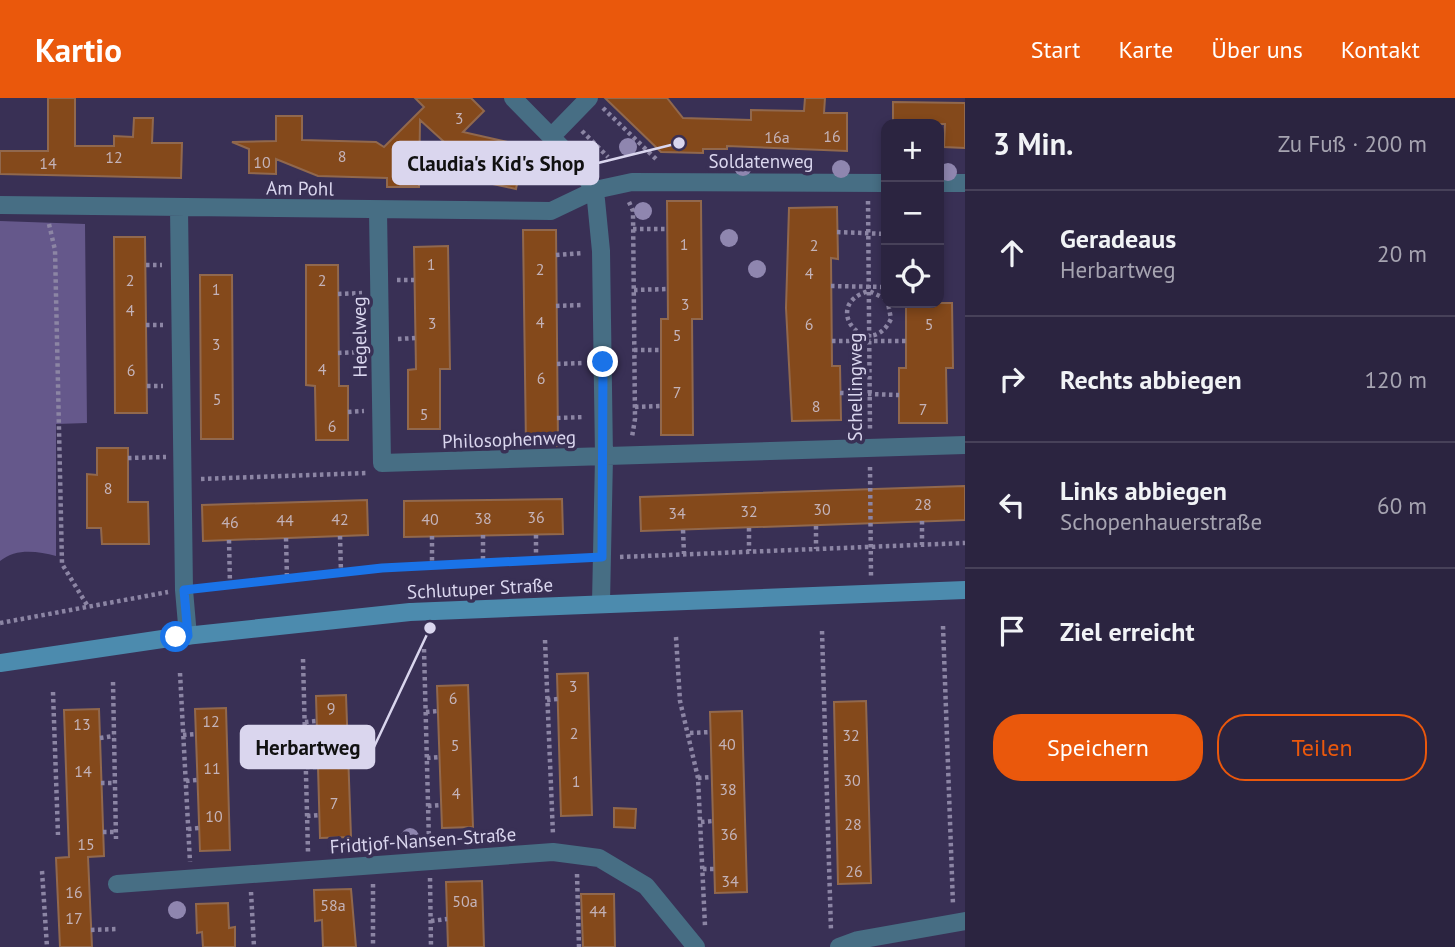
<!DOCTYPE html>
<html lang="de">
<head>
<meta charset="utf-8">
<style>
	body { margin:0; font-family:"PT Sans",sans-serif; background:#332c47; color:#f1f3f6 }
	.controls { position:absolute; right:21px; top:21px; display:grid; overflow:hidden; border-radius:14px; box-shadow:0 4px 10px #0003 }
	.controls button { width:63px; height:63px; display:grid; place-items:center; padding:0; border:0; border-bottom:2px solid #474159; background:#2b2440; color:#f1f3f6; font:35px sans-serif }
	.stop { position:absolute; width:21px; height:21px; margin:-16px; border:5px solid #1a73e8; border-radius:50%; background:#fff }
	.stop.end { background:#1a73e8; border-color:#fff; box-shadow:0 2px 7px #0008 }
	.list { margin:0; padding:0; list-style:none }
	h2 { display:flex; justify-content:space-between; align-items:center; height:91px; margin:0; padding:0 28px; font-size:30px }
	h2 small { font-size:23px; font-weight:400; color:#a6a4b1 }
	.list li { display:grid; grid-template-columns:46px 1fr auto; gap:21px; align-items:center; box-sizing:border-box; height:126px; padding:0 28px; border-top:2px solid #474159 }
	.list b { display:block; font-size:26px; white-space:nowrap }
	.list p { margin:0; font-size:23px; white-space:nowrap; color:#a6a4b1 }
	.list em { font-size:23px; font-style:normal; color:#a6a4b1 }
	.actions { display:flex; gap:14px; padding:21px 28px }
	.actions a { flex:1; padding:16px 0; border:2px solid #ea580c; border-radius:28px; text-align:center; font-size:24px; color:#ea580c }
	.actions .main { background:#ea580c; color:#fff }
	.icon { flex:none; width:38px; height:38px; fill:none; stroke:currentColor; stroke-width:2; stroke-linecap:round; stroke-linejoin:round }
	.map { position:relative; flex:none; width:965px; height:849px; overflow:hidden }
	header { display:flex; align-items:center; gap:42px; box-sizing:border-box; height:98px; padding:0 35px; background:#ea580c; color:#fff }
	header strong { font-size:33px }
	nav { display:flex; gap:38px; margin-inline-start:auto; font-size:24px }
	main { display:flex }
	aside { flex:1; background:#2b2440 }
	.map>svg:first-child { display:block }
	.green { fill:#65588b }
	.building { fill:#84491b; stroke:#91684d; stroke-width:2 }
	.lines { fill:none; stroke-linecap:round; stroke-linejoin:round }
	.path { stroke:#8c85a4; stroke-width:4.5; stroke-dasharray:3.5 3.5; stroke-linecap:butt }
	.minor { stroke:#476e84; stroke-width:18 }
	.secondary { stroke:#4c8bae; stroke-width:18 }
	.tree { fill:#8f86af }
	.route { stroke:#1a73e8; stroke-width:9 }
	.labels { text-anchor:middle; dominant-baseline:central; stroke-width:7; stroke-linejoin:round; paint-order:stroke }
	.number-label { font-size:16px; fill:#c4b3b9 }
	.street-label { font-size:19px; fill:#dad6ee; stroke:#393055 }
	.leader { fill:none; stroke:#dad6ee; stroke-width:2.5 }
	.callout-dot { fill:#dad6ee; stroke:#393055; stroke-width:2.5 }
	.callout { fill:#dad6ee; stroke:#dad6ee; stroke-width:2.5 }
	.callout-label { font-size:21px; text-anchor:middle; font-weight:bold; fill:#111 }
</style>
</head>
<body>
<header>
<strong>Kartio</strong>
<nav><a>Start</a><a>Karte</a><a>Über uns</a><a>Kontakt</a></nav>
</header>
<main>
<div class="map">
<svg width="965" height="849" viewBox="0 0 965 849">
	<rect width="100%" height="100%" fill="#393055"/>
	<path class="green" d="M0 123 85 126 87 325 56 326V458C37 453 16 450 0 463Z"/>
	<path class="building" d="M48 0H75V48H114V38L133 39 134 20H153L152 45H182L181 80 0 76V53H48Z
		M415 0H471L484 13 463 34 525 48 516 91 460 79 463 61 420 22 419 89H387V80L318 78 276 61V76L249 75V51L232 44 276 43V18H302V42L376 44 384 49 424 9Z
		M605 0H667L683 20 751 22V12L804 13 805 0H825L824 15H847V53L727 48V51H703V55L661 54Z
		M893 4 965 5V50L944 49 945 26H893Z
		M667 103H701L702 221H692L693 337H661V221H668Z
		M837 109 838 161 831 160 832 268H840L841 322 792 323 786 210 789 110Z
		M523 132H556L558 348H526Z
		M114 139H145L147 315H115Z
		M448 148 450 271H440V331H408V272L416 271 414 149Z
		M306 167H338L339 288H348V342H316L315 288 306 287Z
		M200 177H232L233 341H201Z
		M906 205H952L953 270H946L947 325H899V270H906Z
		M97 350H128V404H148L149 446H102L101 430H87V376L97 377Z
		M965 388V422L641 433 640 399Z
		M562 401 563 436 404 439V403Z
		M367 402 368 437 203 443 202 407Z
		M588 575 592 717 561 718 557 576Z
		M468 587 473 729 442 730 437 588Z
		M346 597 351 739 320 740 316 598Z
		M866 603 871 785 838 786 834 604Z
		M226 610 230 752 200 753 195 611Z
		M99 611 104 758 88 759 92 849H60L56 760 69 759 64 612Z
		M742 613 747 794 715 795 710 614Z
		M614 710 636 711 635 730 614 729Z
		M482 783 484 849H448L446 784Z
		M351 791 356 849H323L322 822 315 823 314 792Z
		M581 796H614L615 849H583Z
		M228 805 229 830 235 829V849H203L202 834 197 835 196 806Z"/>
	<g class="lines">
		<path class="path" d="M603 10 656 61
			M582 33 608 59
			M868 103 870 332
			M629 104 633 113 635 321 632 339
			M49 126 55 152 62 466 87 507
			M633 131H667
			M837 134 886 136
			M556 157 583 155
			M146 167H162
			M397 182H414
			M831 188 886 189
			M634 192 668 191
			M338 196 362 195
			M886 201 869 193C818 207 869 266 891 221L888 205
			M556 208 583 207
			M146 227H163
			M398 241 415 240
			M832 243H906
			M634 252H661
			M338 255 362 254
			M557 266 584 265
			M147 288H163
			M840 295 899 297
			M635 309 661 308
			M348 314 364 313
			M557 320 585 319
			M128 360 166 359
			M870 369 871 479
			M201 381 367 375
			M922 423V447
			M816 428V451
			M749 430V453
			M683 432 684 456
			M483 437V465
			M536 437V463
			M340 438 341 475
			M432 438V467
			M286 440 287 481
			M229 442 230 487
			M620 459 965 445
			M201 490 382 470 583 460
			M0 525 168 494
			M943 528 953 807
			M822 533 831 833
			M676 539 680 603 698 680 705 828
			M545 542 553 737
			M424 551 429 744
			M303 561 308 754
			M180 575 190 764
			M113 584 116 741
			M53 594 58 737
			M547 602 558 601
			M426 614 438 613
			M305 624 316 623
			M690 635 711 634
			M183 637 196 636
			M100 640 114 638
			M427 660 440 659
			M306 669H318
			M698 680 712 679
			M186 683 197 682
			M101 685H115
			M428 708 441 707
			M307 718 320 717
			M701 724 713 723
			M188 731 199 730
			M103 734H116
			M703 771H714
			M42 773 47 849
			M577 776 579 849
			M430 780 431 849
			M373 786V849
			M251 794 254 849
			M431 823 447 821
			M91 832 118 831"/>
		<path class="minor" d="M513 0 570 58 595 92 601 153 604 359 601 505
			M552 38 589 0
			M939 85H965
			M0 107 551 113 595 92 632 84 886 85
			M179 110 184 492 188 538
			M378 113 382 365 965 347
			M117 786 553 754 599 760 646 788 696 849
			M839 849 858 842 965 823"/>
		<path class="secondary" d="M0 565 176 539 410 514 965 492"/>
	</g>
	<g class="tree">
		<circle cx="628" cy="49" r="9"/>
		<circle cx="743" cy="69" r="9"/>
		<circle cx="841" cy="71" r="9"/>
		<circle cx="948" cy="74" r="9"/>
		<circle cx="643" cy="113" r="9"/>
		<circle cx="729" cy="140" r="9"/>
		<circle cx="757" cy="171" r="9"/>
		<circle cx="410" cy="739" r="9"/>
		<circle cx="177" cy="812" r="9"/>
	</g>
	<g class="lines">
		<path class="route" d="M176 539 188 538 184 492 382 470 602 459 603 264"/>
	</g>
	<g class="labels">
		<g class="number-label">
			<text x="459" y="20">3</text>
			<text x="832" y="38">16</text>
			<text x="777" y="39">16a</text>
			<text x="342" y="58">8</text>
			<text x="114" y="59">12</text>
			<text x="262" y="64">10</text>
			<text x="48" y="65">14</text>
			<text x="684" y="146">1</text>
			<text x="814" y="147">2</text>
			<text x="431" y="166">1</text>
			<text x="540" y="171">2</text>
			<text x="809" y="175">4</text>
			<text x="130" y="182">2</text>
			<text x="322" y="182">2</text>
			<text x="216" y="191">1</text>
			<text x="685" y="206">3</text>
			<text x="130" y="212">4</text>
			<text x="540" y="224">4</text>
			<text x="432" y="225">3</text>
			<text x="809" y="226">6</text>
			<text x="929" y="226">5</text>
			<text x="677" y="237">5</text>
			<text x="216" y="246">3</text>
			<text x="322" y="271">4</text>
			<text x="131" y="272">6</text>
			<text x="541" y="280">6</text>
			<text x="677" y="294">7</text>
			<text x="217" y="301">5</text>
			<text x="816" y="308">8</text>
			<text x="923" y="311">7</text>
			<text x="424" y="316">5</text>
			<text x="332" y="328">6</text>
			<text x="108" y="390">8</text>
			<text x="923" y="406">28</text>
			<text x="822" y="411">30</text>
			<text x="749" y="413">32</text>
			<text x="677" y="415">34</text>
			<text x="536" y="419">36</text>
			<text x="483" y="420">38</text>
			<text x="340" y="421">42</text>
			<text x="430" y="421">40</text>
			<text x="285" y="422">44</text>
			<text x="230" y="424">46</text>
			<text x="573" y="588">3</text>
			<text x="453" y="600">6</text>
			<text x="331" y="610">9</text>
			<text x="211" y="623">12</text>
			<text x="82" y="626">13</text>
			<text x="574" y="635">2</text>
			<text x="851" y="637">32</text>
			<text x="727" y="646">40</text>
			<text x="455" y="647">5</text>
			<text x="212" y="670">11</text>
			<text x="83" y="673">14</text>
			<text x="852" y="682">30</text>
			<text x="576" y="683">1</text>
			<text x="728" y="691">38</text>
			<text x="456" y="695">4</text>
			<text x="334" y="705">7</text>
			<text x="214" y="718">10</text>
			<text x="853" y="726">28</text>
			<text x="729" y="736">36</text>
			<text x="86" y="746">15</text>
			<text x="854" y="773">26</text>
			<text x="730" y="783">34</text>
			<text x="74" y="794">16</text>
			<text x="465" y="803">50a</text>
			<text x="333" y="807">58a</text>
			<text x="598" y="813">44</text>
			<text x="74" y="820">17</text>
		</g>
		<g class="street-label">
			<text x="761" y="63">Soldatenweg</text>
			<text transform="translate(300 90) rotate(1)">Am Pohl</text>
			<text transform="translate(359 239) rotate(-91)">Hegelweg</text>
			<text transform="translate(855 289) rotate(-90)">Schellingweg</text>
			<text transform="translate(509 341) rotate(-2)">Philosophenweg</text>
			<text transform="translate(480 490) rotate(-3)">Schlutuper Straße</text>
			<text transform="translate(423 742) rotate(-4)">Fridtjof-Nansen-Straße</text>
		</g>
	</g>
	<path class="leader" d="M679 45L598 65M430 530L374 649"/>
	<g class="callout-dot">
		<circle cx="679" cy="45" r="7"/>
		<circle cx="430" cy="530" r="7"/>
	</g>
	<g class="callout">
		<rect x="393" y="44" width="205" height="42" rx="7"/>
		<rect x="241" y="628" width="133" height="42" rx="7"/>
	</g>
	<g class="callout-label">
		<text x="496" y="73">Claudia's Kid's Shop</text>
		<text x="308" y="657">Herbartweg</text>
	</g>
</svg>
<div class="controls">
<button>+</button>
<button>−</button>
<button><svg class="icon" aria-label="locate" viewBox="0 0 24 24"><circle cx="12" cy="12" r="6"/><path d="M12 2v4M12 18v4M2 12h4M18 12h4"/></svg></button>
</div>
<div class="stop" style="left:176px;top:539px"></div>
<div class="stop end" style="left:603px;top:264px"></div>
</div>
<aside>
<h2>3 Min.<small>Zu Fuß · 200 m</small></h2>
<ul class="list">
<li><svg class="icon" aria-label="ahead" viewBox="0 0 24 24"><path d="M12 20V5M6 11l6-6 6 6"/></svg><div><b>Geradeaus</b><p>Herbartweg</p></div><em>20 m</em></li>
<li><svg class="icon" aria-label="right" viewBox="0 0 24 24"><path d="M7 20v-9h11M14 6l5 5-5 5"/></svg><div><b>Rechts abbiegen</b></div><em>120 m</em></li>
<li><svg class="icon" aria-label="left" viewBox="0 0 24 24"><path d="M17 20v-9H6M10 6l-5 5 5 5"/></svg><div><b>Links abbiegen</b><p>Schopenhauerstraße</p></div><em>60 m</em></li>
<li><svg class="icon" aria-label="arrive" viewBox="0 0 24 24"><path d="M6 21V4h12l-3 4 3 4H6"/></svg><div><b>Ziel erreicht</b></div></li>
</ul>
<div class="actions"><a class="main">Speichern</a><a>Teilen</a></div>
</aside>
</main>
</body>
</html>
